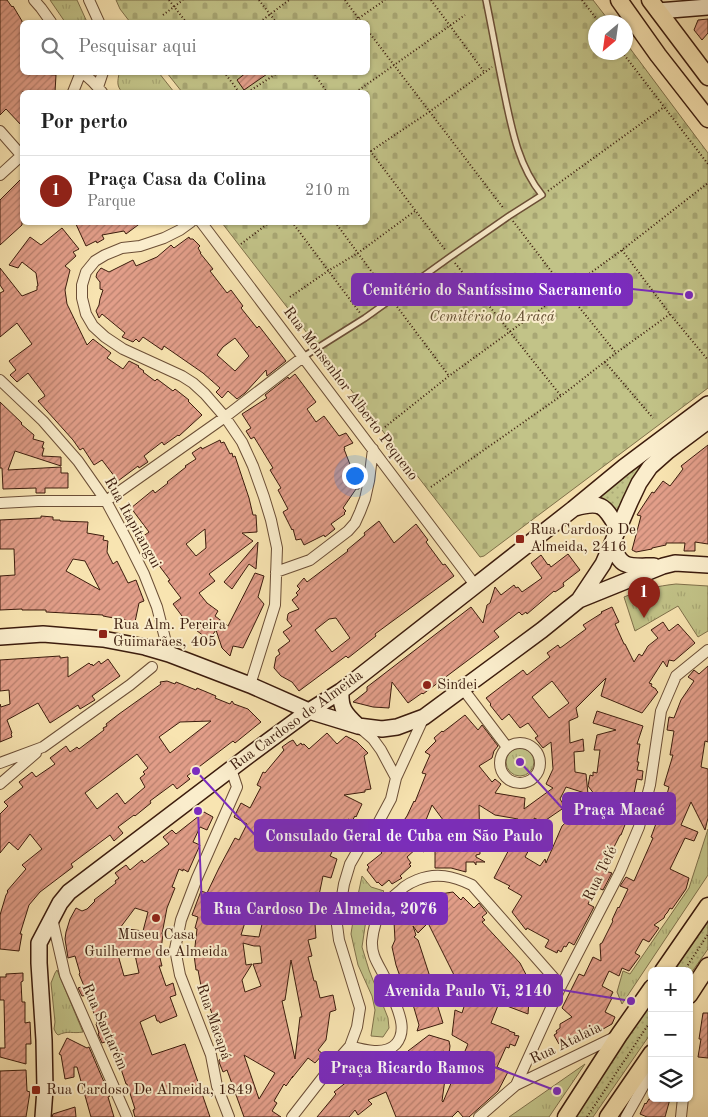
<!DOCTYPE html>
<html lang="pt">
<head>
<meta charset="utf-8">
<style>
	body { margin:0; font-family:"Old Standard TT",serif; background:#f6f6f6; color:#222 }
	.controls { position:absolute; right:15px; bottom:15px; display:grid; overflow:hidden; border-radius:8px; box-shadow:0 1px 4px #0004 }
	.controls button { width:45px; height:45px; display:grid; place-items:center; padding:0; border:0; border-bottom:1px solid #e0e0e0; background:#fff; color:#222; font:25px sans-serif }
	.compass { position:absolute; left:588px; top:15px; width:45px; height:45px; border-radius:50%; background:#fff; box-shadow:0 1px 4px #0004; rotate:209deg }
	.you { position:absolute; left:354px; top:475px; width:18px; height:18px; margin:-12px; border:4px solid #fff; border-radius:50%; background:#1a73e8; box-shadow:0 0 0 8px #1a73e833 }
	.badge { display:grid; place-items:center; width:32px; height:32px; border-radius:50%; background:#8f2418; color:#fff; font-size:16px; font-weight:700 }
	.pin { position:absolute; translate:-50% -41px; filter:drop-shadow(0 1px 2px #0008) }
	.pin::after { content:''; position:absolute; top:26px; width:18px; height:15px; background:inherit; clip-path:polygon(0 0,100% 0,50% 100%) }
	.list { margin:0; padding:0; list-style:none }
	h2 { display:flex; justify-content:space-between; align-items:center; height:65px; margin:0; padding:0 20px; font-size:21px }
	h2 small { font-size:16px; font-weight:400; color:#767676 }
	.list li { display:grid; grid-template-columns:32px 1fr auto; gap:15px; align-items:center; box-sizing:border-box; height:70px; padding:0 20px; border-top:1px solid #e0e0e0 }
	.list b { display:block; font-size:19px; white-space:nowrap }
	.list p { margin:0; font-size:16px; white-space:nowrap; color:#767676 }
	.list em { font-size:16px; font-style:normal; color:#767676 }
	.icon { flex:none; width:28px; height:28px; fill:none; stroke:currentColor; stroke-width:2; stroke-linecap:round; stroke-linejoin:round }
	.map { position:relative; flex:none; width:708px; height:1117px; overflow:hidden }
	.search { position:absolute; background:#fff; box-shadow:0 1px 4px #0004; left:20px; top:20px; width:350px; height:55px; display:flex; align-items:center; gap:12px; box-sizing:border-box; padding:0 18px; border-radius:8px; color:#767676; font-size:19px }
	.panel { position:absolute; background:#fff; box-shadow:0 1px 4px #0004; left:20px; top:90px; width:350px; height:135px; border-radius:8px }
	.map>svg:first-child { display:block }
	.grass { fill:url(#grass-dots); stroke:#7f704a }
	.cemetery { fill:url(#cemetery-stones); stroke:#7f704a }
	.park { fill:url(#park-tufts); stroke:#7f704a }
	.building { fill:url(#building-hatch); stroke:#3c1c0d; fill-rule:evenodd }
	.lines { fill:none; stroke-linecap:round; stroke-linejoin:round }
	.lane-casing { stroke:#6b4e36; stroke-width:8 }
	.street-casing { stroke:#6b4e36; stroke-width:12 }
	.secondary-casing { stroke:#3c1c0d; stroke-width:18 }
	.primary-casing { stroke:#3c1c0d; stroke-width:19 }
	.path { stroke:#3c1c0d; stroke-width:2; stroke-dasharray:1 2.5; stroke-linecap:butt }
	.lane { stroke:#faedcc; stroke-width:5 }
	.street { stroke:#faedcc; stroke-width:10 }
	.secondary { stroke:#faedcc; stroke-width:15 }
	.primary { stroke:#f8e4b1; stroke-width:16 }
	.poi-dot { fill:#8f2418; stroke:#faedcc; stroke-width:2 }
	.labels { text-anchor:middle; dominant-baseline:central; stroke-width:4; stroke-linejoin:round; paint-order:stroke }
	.park-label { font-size:15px; font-style:italic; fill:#644e32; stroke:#faedcc }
	.street-label { font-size:15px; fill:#3c1c0d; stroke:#faedcc }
	.poi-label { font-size:15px; fill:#3c1c0d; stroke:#faedcc; text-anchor:start }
	.leader { fill:none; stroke:#7b2cbf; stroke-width:2 }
	.callout-dot { fill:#7b2cbf; stroke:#faedcc; stroke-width:2 }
	.callout { fill:#7b2cbf; stroke:#7b2cbf; stroke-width:2 }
	.callout-label { font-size:16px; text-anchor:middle; font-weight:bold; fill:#fff }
</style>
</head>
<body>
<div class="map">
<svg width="708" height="1117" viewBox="0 0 708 1117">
	<defs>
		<pattern id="grass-dots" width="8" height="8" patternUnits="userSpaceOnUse" patternTransform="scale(1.25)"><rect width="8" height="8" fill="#c2c388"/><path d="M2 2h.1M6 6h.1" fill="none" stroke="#a8a774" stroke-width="1.8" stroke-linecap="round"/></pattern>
		<pattern id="cemetery-stones" width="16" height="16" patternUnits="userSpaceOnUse" patternTransform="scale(1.25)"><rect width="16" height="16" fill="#c2c388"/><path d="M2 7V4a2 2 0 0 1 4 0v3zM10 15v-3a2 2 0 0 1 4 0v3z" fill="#a8a774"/></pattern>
		<pattern id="park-tufts" width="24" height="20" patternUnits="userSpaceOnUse" patternTransform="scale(1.25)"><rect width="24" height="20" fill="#c2c388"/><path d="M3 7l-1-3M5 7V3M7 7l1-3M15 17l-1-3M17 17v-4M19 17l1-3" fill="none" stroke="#a8a774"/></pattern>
		<pattern id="building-hatch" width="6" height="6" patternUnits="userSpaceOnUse" patternTransform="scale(1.25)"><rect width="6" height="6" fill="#e29e89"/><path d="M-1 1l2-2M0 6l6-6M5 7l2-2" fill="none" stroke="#b8806e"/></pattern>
	</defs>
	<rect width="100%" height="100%" fill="#f8e4b1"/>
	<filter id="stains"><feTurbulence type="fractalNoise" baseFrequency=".004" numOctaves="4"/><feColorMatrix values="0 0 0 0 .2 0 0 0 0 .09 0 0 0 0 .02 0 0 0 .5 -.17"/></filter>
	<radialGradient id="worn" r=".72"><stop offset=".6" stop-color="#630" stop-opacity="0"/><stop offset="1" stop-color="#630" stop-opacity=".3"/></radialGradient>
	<path class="grass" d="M708 412V417L648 463 618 508 613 520 586 503Z
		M708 919V949L689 976V971H672Z
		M652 1000V1032L649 1036 593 1117H573Z"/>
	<path class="cemetery" d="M116 0H593L610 22H596V52H626V43L708 153V388L484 556 480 557 222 223 368 222V92H182L167 73 368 72V22H130L120 9Z"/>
	<path class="park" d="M50 0H77L87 22H65Z
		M119 73H159L174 92H122C116 85 118 81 119 73Z
		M676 584 708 586V631L698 637 678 606 635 631 624 597C641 590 657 586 676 584Z
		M506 762a14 14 0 1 1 28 0a14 14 0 1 1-28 0Z
		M708 829V875L622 1004 617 992 623 971 630 974 689 888Z
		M362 876 371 887 384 891 373 902 367 913 362 947 369 970 388 1018 389 1028 383 1037 371 1036 375 1010 372 996 358 965 351 934 354 914Z
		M57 970 83 1032C72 1034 69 1030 58 1035L56 1033 54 1029 55 1022 51 983 55 973Z
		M585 1064 549 1117H509Z"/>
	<path class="building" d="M0 0H7L12 7 13 6 22 21V72H40V74L56 75 55 92H22V126L6 109 0 115Z
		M708 19V33L702 40 694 30 698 20Z
		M247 72H270L244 90 237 80Z
		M22 178V225L0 245V200Z
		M75 222H142L126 234 124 231 102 235 104 239 97 243 96 241 86 246Z
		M62 228 79 249 73 252 76 256 65 266 70 270 65 290 67 304 87 345 93 339 111 353 107 358 123 369 129 361 139 366 138 367 144 371 143 372 155 381 157 379 173 391 175 389 189 400 188 401 202 415 179 436 178 435 164 445 162 442 144 456 148 462 139 468 138 466 118 481 102 460 94 465 83 448 80 450 73 440 38 401 45 396 44 394 28 373 17 382 10 375 16 370 9 361 32 344 17 323 0 337V293L4 291 0 285V268L22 296 37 290V286H38L36 273 22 262 18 268 9 265 30 237 41 245Z
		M189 237 190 239H193L200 246 198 248 201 253H200L213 269 210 271 227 293 231 290 243 306 241 308 257 328 259 326 286 361 267 376 266 370 245 393 237 399 228 391 222 398 216 392 220 388 203 373 164 346 162 350 143 337 139 342 136 339 133 342 122 337 125 333 102 314 99 318 96 311 99 305 100 299 103 290 100 289V282L96 277 97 273 101 268 109 272 133 260 136 266 157 257 171 245 174 248ZM235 338 249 356 235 371 217 355 223 347Z
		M295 374 316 402 307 409 316 422 324 416 339 436 346 433 353 443 344 447 345 449H344L351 467 360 466V470L359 489H356L343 508 346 511 344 513 345 514 331 524 335 529 325 537 324 535 304 545 301 539 296 540 293 529 292 530 283 512 288 509 278 490 281 488 270 470 273 468 254 437 251 439 246 431 251 428 242 414 267 398 265 395 288 377 289 379Z
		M0 402 22 423 21 424 34 435 33 439 44 442 42 448H44L42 456 61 457V466L15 451 8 470 61 467V473H68V488H45V493H36V488L3 489 2 468H0Z
		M220 440 221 443 224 442 230 454 232 453 233 457 235 456 249 498 253 515H256L257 532 242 533 253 541 209 574 215 581 199 593 207 603 218 611 215 616 228 626 255 573 264 576 258 597 264 604 243 648 233 646 230 656 222 648 216 630 209 640 188 624 173 604 181 598 168 581 170 580 148 551 145 554 138 540 149 532 131 508 153 490 155 493 168 483 167 482 186 467 185 466 196 459 192 453 201 447 202 449ZM205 529 206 548 196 556 186 544Z
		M708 445V544L695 542V551H684L685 543H666V545L652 548V549L636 552 632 550 641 516 637 515 652 492 654 493 663 481 670 486 683 469 681 466Z
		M41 516 53 517V520H60V521L88 522 87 533 104 536 103 540 108 541 107 552 113 564 117 561 128 583 136 580 144 601 139 603 135 622 103 616V615L46 612V610H22V609L0 610V576L15 575 14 549H0V520L41 518ZM73 559 85 561 100 590 66 571Z
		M379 521 394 543 416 524 428 540 426 542 443 565 445 564 454 576 375 634 376 636 348 658 346 656 299 691 292 682 281 676 274 668 276 657 280 654 278 650 290 641 283 632 292 626 287 620 288 614 289 613 299 609 292 600 298 595 296 593 300 589 297 586 304 578 307 582 348 551 347 550 365 535 364 533ZM336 618 350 638 332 652 315 630 329 619Z
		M258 542 256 569 249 564 232 589 224 582Z
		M568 554 580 570 563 583 564 586 555 592 554 591 527 614 526 612 522 615 519 612 494 631 499 637 423 694 422 693 408 703 392 682 389 708 373 707 353 702 367 691V687L471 607 483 623 487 605 490 603 495 587 501 595 514 585 516 588 518 587 522 592 542 578 531 563 541 555 548 565 549 564 551 567Z
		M612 607 619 622 615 624 624 644H625L634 662 639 654 642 656 648 646 658 638 651 630 663 622 669 631 678 624 695 643 674 661 669 660 667 667 663 661 649 683 652 684 651 686 656 689V690L658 692 642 713 601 696 606 678 576 708 578 717 569 721 570 743 583 739 584 751 574 752 575 772 586 774 588 794 566 787 560 799 565 807 543 822 534 818 541 841 535 839 525 857 540 866 545 859 546 863 562 826 595 795 588 786 590 775 593 776V772L597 773 600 750H594L597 735 616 730 593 723 597 711 643 726 637 744H640L637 762H639L637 770 643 771 642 780 637 779 631 809 636 811 634 819 628 817 621 835H620L610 855 612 856 605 871 612 873 603 890 596 887 588 904 594 907 574 945 569 942 566 947 564 946 561 952 558 950 557 953 545 947 549 940 527 928 526 930 512 912 522 896 508 888 510 886 494 878 522 825 517 824 518 819 495 815 479 805 480 854 476 855V857L485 862H476V865L474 862H466V872L451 868H435V832L466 851 432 805 424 825 425 826 424 828 435 835 424 852 417 848 407 857 411 863 409 864 411 866 400 876 402 878 392 884 389 880 382 886 378 882 377 883 367 870 369 867 367 865 382 853 376 846 389 831 393 836 407 816 414 801 415 802 426 774 422 773 430 755 425 752 436 741 434 738 442 731 443 732 465 715 478 730 482 725 498 746 494 751 492 758 479 766 492 782 495 779 501 784 495 793 525 798 524 809 553 788 546 784 553 769 551 742 543 748 535 738 538 736 528 723 520 728 509 714 502 720 490 705 491 704 486 698 523 670 527 675 550 657 547 653 558 645 560 648 563 646 586 629 583 625 602 613 601 612ZM552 681 569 703 549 718 532 697Z
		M60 656V658L68 657V677L89 663 91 665 92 664 93 666 99 661 101 664 108 659 120 676 92 696 95 700 80 709 78 705 50 723 38 703 7 720 12 733 11 734 12 737 0 742V704L1 707 10 704 9 690 0 691V660Z
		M708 666V742L705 741 701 767 708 769V818L705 830 691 802 681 825 698 832 694 841 685 838 670 869 689 878 686 889 672 909 670 908 667 913 665 915 664 918 654 925 659 928 649 942 643 939 635 953 640 956 629 971 622 968 619 976 609 971 602 986 613 992 610 998H612L605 1012 615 1017 612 1024 580 1042 577 1037 564 1044 562 1042 559 1044 554 1035 557 1033 556 1031 560 1028V1024L572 1017 562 1008 579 974 584 976 593 957 601 961 600 944 602 943 613 921 612 920 618 907 619 908 628 889 620 886 626 877 634 881 653 838 651 837 657 821 651 818 653 809 659 811 662 804 664 805 669 787 664 785 673 755H670L674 731 667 730 669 717 674 718 681 700 694 681 688 677 694 670 699 674Z
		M167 681 175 684 176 682 196 690 197 688 216 696 215 698 230 704 232 701 234 704 248 709 261 722 235 743 233 741 187 776 190 779 177 789 173 784 150 801 151 803 135 816 134 815 118 827 123 833 114 841 110 835 71 864 73 867 40 892 29 905 20 934H22L19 951 0 949V915L6 895 8 892 7 891 26 869 22 865 42 849 30 834 18 850 9 842 0 853V814L8 806 4 802 23 787 19 782 32 772 36 777 55 764 50 758 66 746 70 752 77 747 79 749 104 730 103 728 107 726 106 724 119 714 161 684 160 682ZM211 721 170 753 159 737 180 722ZM137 754 148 768 143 772 145 774 140 778 145 787 125 804 117 793 97 809 85 793Z
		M327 733 337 744 346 736 357 742 368 753 364 756 371 789 365 790V792L344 795 362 804 356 817 355 816 352 821 348 819 330 856 337 859 331 878 323 876 318 900H326L325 916 317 917V924H315L316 938 308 940 312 956 308 957 314 981H316L320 998 333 995 336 1010 330 1012 326 1040 318 1050 323 1054 315 1063 308 1058 292 1078 293 1076 286 1086 284 1084 274 1101 277 1103 272 1111 281 1117H244L227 1070 223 1072 219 1062V1060L226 1057 211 1018 213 1017 208 1002 206 1003 202 991 198 970H196L194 955 197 929 195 928 198 917 192 915 201 891 207 893 219 868 235 838 239 840 247 824 234 817 241 803 250 808 261 787 257 785 263 772 265 773 284 750 282 747 289 742 293 740 297 746 301 743 302 745 304 744 309 749ZM248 913 263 920 259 937 241 935ZM243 943 254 946H260L262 963 253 964 261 986 245 992 242 980 252 964 246 965ZM291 960 302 1017H300L295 1059 282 1001 285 1000ZM244 1055 275 1073 259 1099Z
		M204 812 213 817 207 830 200 827 193 842 200 845 188 872 183 869V871L179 869 172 887 175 888 167 908 162 934H163L160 958 162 966H159L166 986 173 983 176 995 170 997 177 1016 160 1023 159 1021H157L155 1015 140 1022 152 1055 185 1044 210 1117H135L133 1110 135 1109 127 1084H126L118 1060 121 1059 113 1039 102 1043 98 1034 99 1033 96 1024 97 1023 88 995 82 996 78 988 84 986 79 974 80 973 75 956 68 958 65 939 66 932 70 919 76 908 82 911 87 909 95 901 94 900 116 883 115 881 119 878 115 873 126 865 130 870 142 860 144 863 169 844 163 837 172 830 176 834ZM135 908 148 912 143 931 120 928ZM118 955H135L139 973 124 976Z
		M453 892 461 900 463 897 474 908 479 903 487 913 482 917 485 920 482 922 520 963 533 988 532 1001H529L528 1014 499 1003 491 1023 509 1030V1031L515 1033 514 1035 519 1036 515 1046 510 1044 509 1048 506 1047 497 1067 508 1072 498 1091 469 1117H463L458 1111 452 1117H396L386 1092 368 1100 372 1104 358 1115 355 1110 349 1117H317L336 1094 334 1092 353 1077 352 1075 371 1066 372 1068 375 1067 376 1069 390 1063 391 1066 409 1052 408 1051 429 1035 449 1041 450 1046 449 1054 443 1051 437 1063 446 1072 442 1101 443 1102 468 1044 452 1035 455 1010 462 1013 470 988 455 993H452V992L435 998 436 1000 431 1001 437 1004 443 1023 417 1031 419 1025 414 1008 406 984 403 985 396 965 392 947 395 940 394 922 408 907 424 895 432 893V895L440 894ZM428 923 454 975 432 983 418 940 414 937 416 935 413 926 418 933Z
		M23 973V981L21 982 22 1002H25V1023L30 1022 31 1044H26V1064L0 1057V1048H5L4 1000H0V977H6V974Z
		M703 1013H708V1058L698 1057 701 1039H699Z
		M67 1038 87 1048 89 1047 110 1096 108 1097 114 1117H91L77 1067H74V1077L65 1079 61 1055 59 1054Z
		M26 1070 27 1091 30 1092 26 1117H0V1071Z
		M652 1098 670 1099 665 1117H647L640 1114 645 1103 646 1104 649 1099H651Z
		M75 1107 76 1117H52L53 1114Z"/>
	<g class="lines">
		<g class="lane-casing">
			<path id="lane" d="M303 357 365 318 450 257 509 216 542 195C517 164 511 125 503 87 497 58 492 29 486 0"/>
		</g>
		<g class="street-casing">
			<path id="street" d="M34 0 41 8 51 22
				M89 0 99 22
				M82 72 92 81 102 92
				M98 87 103 72
				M73 92 81 72
				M0 131 22 156
				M0 175 22 155
				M191 222 180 230 164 238 140 246 122 248 105 255 95 261 86 272 82 285V298L86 314 93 326 105 337 123 349 182 376 193 383 205 394 225 417 242 442 253 466 264 497 271 520 277 548 275 605 250 685
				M201 222 475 585
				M0 380 43 421 78 461 106 501 127 540 144 574 157 607 169 654
				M0 503 38 501H106L225 417 303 357
				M276 572 310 560 348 531 355 523 360 512 365 499 369 481 373 449
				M463 689 507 747
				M359 727 373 739 381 750 396 778
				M500 763a20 20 0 1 1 40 0a20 20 0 1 1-40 0Z
				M0 763 43 747 130 685 152 667
				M0 784 36 753
				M52 918 65 975 127 1117
				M350 1046C364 1050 385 1056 396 1044 408 1030 398 1011 393 997 391 992 389 985 386 980 380 966 371 957 372 941 373 931 377 917 382 908 387 900 397 894 404 887 408 884 412 882 417 880 436 872 453 876 472 885L561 986
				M516 1085 561 986 620 872 639 827 650 785 661 711 676 676 708 650
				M229 1117 217 1086 211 1055 180 975 175 949 181 920 197 878 237 787 231 769
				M292 1117 327 1072 350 1046 357 1027 360 1008 339 940 337 925 344 884 350 864 362 843 376 827 391 799 396 778 424 717
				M479 1117 516 1085 617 1036
				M626 1117 650 1074 652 1073
				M681 1117 683 1098"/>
		</g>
		<g class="secondary-casing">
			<path id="secondary" d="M658 11 708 7
				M575 508C603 500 605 507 618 529
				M613 543C619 570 631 566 654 566
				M579 600 663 566 675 563 708 565
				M0 637 43 634 103 639 145 647 169 654 250 685 309 711 358 726 382 729 397 727 424 717 542 630 579 600 603 564 630 502 639 483 650 467 668 451 708 421
				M341 691C340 708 345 714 357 725
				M43 1117 45 1089 44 1040 39 963V943L60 903 69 892 252 753 309 711 341 691 573 509 624 467 708 404"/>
		</g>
		<g class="primary-casing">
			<path id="primary" d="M619 0 658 55 708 119
				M650 0 708 77
				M663 971 708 906
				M689 995 708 966
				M566 1117 619 1035 652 988
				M608 1117 652 1053"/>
		</g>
		<path class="path" d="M169 0 186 22
			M259 0 276 22
			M345 0 361 22
			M431 0 485 73
			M582 0 599 22
			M163 15 183 0
			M260 22 289 0
			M353 22 385 0
			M368 31 504 209
			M622 52 708 164
			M224 72 239 92
			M313 72 327 92
			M248 92 279 72
			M356 92 465 15
			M368 148 446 251
			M368 153 429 112 492 67
			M548 191 664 107
			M513 221 567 292 616 353
			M292 222 360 313
			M335 222 388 294
			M241 244 270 222
			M622 250 670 314 708 360
			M455 263 561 396
			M290 297 328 271 358 253 415 211
			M395 304 449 376
			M605 362 653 418
			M385 427 449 376 622 250 708 183
			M431 487 561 396 616 353 670 314
			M684 971 708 934
			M587 1117 652 1019"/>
		<use href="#lane" class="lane"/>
		<use href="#street" class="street"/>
		<use href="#secondary" class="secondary"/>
		<use href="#primary" class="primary"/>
	</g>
	<g class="poi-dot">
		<rect x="515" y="534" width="10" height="10" rx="2.5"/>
		<rect x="98" y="629" width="10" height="10" rx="2.5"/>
		<circle cx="427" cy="685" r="5"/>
		<circle cx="156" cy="918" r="5"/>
		<rect x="31" y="1085" width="10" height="10" rx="2.5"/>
	</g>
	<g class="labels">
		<g class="park-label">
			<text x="492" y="317">Cemitério do Araçá</text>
		</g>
		<g class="street-label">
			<text transform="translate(350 394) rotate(53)">Rua Monsenhor Alberto Pequeno</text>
			<text transform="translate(132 523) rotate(61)">Rua Itapitangui</text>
			<text transform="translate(297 721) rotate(-36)">Rua Cardoso de Almeida</text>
			<text transform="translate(601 874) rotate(-64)">Rua Tefé</text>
			<text transform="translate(213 1022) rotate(71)">Rua Macapá</text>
			<text transform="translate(104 1027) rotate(66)">Rua Santarém</text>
			<text transform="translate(566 1044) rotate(-26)">Rua Atalaia</text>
		</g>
		<g class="poi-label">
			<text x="530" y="530">Rua Cardoso De<tspan x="530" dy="17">Almeida, 2416</tspan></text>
			<text x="113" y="625">Rua Alm. Pereira<tspan x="113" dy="17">Guimarães, 405</tspan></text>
			<text x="437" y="685">Sindei</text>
			<text x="156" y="935" text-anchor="middle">Museu Casa<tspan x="156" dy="17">Guilherme de Almeida</tspan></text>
			<text x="46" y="1090">Rua Cardoso De Almeida, 1849</text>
		</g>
	</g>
	<path class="leader" d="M689 295L632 289M520 762L563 809M196 771L255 835M198 811L202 908M631 1001L562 990M557 1091L494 1067"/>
	<g class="callout-dot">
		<circle cx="689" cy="295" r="5"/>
		<circle cx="520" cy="762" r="5"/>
		<circle cx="196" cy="771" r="5"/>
		<circle cx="198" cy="811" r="5"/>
		<circle cx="631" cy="1001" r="5"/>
		<circle cx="557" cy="1091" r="5"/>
	</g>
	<g class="callout">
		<rect x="352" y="274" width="280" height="31" rx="5"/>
		<rect x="563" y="793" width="112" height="31" rx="5"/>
		<rect x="255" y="820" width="297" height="31" rx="5"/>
		<rect x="202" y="893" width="245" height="31" rx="5"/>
		<rect x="375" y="975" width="187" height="31" rx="5"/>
		<rect x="320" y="1052" width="174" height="31" rx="5"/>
	</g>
	<g class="callout-label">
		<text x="492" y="295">Cemitério do Santíssimo Sacramento</text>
		<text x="619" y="815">Praça Macaé</text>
		<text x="404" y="841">Consulado Geral de Cuba em São Paulo</text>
		<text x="325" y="914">Rua Cardoso De Almeida, 2076</text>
		<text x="468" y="996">Avenida Paulo Vi, 2140</text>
		<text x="407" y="1073">Praça Ricardo Ramos</text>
	</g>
	<rect width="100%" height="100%" filter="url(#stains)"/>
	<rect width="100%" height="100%" fill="url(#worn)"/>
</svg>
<div class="controls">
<button>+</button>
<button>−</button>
<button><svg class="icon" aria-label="layers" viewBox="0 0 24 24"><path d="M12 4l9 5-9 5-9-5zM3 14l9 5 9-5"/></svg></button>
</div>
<svg class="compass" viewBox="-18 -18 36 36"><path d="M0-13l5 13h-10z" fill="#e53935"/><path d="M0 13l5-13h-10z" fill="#767676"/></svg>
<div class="you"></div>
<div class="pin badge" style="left:644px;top:618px">1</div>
<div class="search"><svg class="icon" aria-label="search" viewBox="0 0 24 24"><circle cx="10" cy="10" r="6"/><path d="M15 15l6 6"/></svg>Pesquisar aqui</div>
<section class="panel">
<h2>Por perto<small></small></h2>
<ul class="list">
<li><span class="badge">1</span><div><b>Praça Casa da Colina</b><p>Parque</p></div><em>210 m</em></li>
</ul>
</section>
</div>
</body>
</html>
